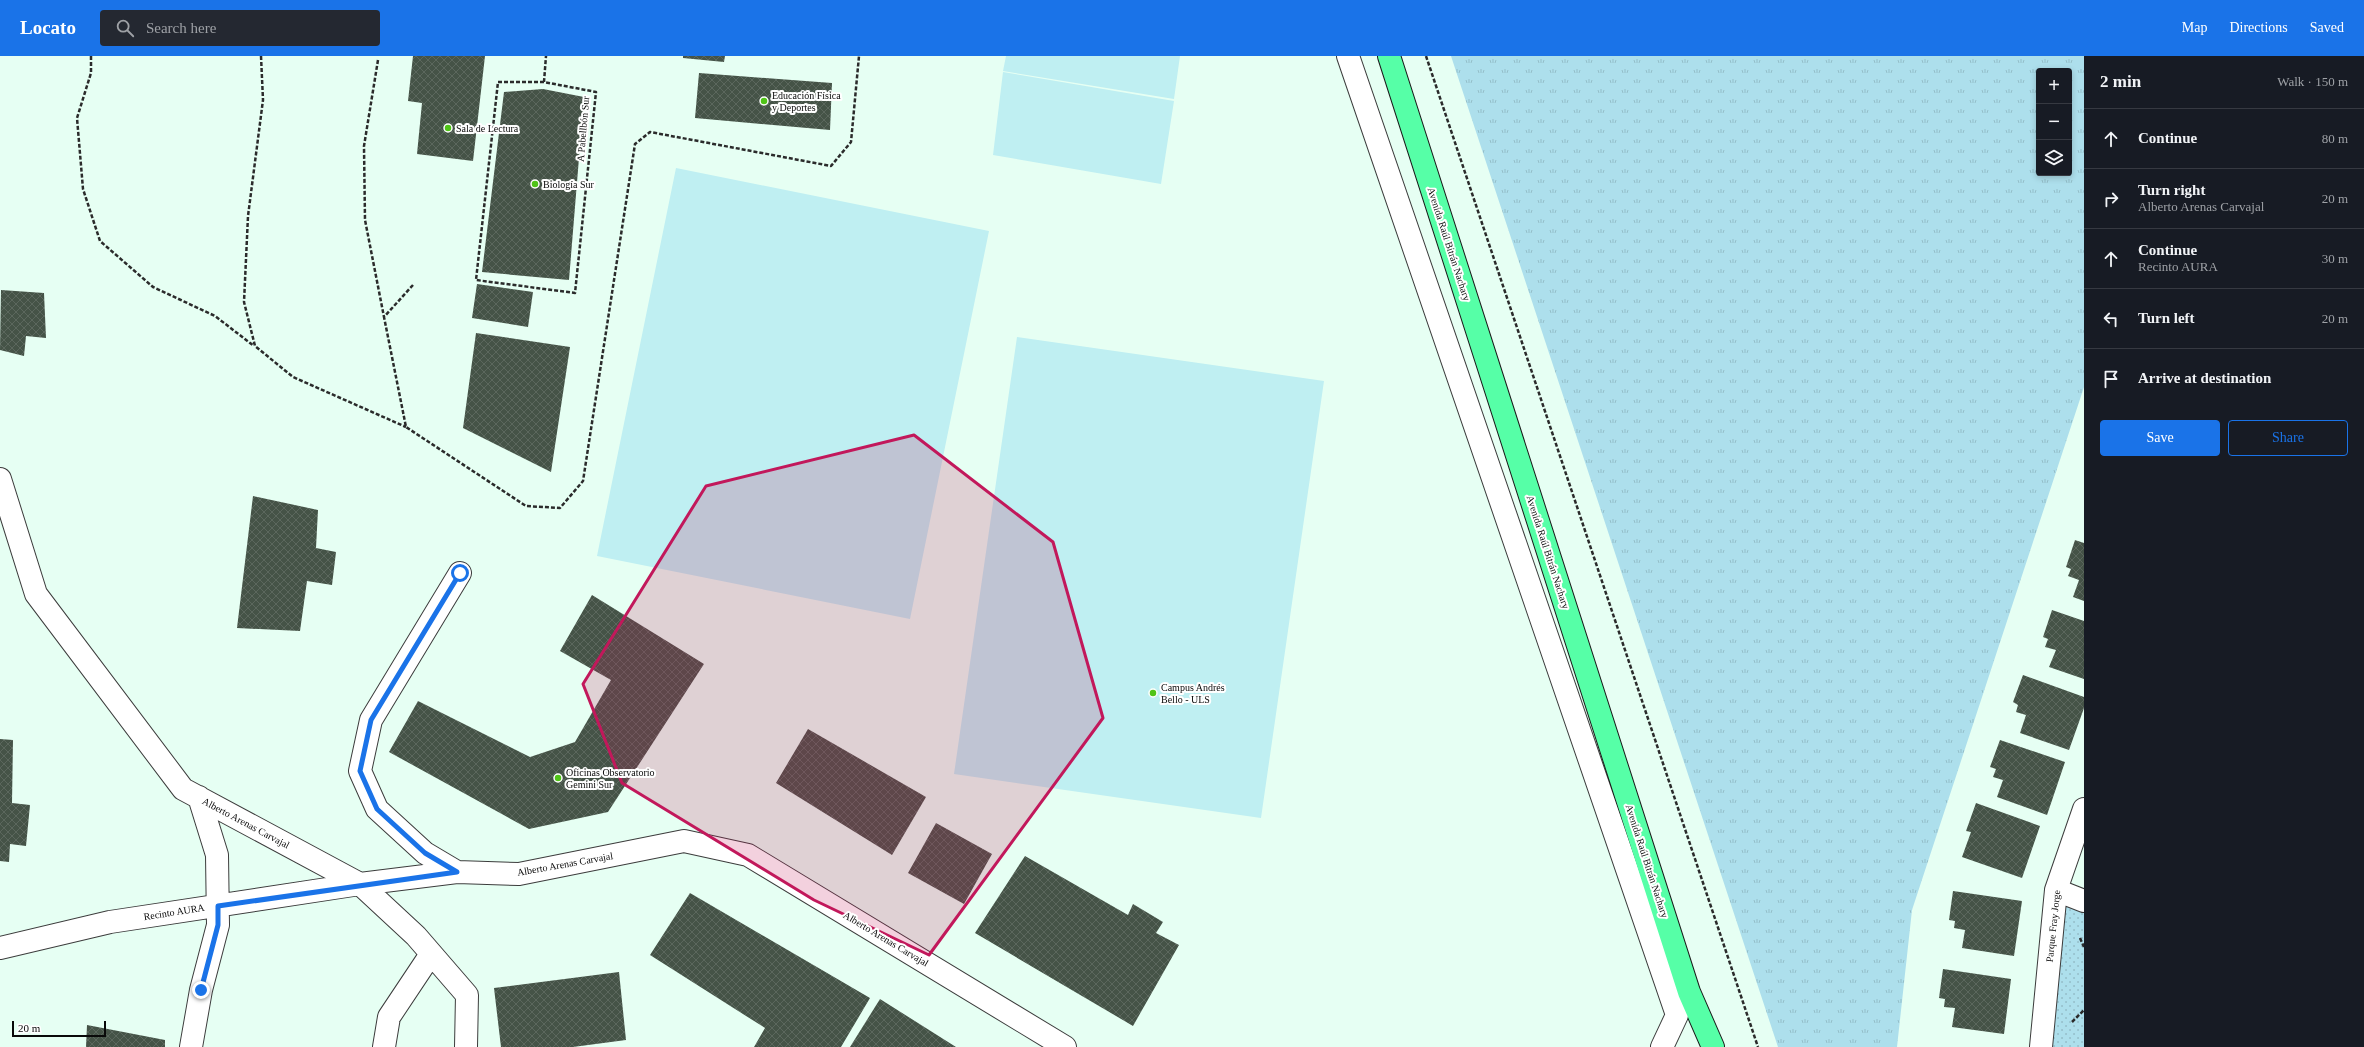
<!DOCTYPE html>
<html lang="en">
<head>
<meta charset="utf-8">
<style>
	body { margin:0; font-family:Georgia,serif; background:#242831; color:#f1f3f6 }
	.controls { position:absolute; right:12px; top:12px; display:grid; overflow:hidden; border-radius:4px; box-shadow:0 2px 6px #0003 }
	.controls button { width:36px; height:36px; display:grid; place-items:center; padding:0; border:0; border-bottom:1px solid #363941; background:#171b24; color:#f1f3f6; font:20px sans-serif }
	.scale { position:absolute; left:12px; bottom:10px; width:94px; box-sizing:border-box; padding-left:4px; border:2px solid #090909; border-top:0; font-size:11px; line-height:14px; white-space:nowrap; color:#090909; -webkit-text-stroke:3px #fff; paint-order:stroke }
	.stop { position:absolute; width:12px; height:12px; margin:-9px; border:3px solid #1a73e8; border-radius:50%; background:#fff }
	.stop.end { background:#1a73e8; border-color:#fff; box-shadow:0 1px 4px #0008 }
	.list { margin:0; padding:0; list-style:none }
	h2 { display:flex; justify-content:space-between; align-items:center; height:52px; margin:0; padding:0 16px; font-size:17px }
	h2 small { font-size:13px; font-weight:400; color:#9ea1a6 }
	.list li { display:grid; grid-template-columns:26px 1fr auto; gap:12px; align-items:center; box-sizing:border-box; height:60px; padding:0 16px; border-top:1px solid #363941 }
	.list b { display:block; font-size:15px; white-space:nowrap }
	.list p { margin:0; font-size:13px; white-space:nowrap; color:#9ea1a6 }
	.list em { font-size:13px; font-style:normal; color:#9ea1a6 }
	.actions { display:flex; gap:8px; padding:12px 16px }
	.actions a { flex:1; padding:9px 0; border:1px solid #1a73e8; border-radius:4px; text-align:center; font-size:14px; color:#1a73e8 }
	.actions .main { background:#1a73e8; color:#fff }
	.icon { flex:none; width:22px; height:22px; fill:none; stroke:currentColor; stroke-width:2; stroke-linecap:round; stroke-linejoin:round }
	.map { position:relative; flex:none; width:2084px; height:991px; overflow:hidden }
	header { display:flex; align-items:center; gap:24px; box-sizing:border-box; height:56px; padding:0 20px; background:#1a73e8; color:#fff }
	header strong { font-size:19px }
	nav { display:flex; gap:22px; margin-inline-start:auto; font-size:14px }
	.search { width:280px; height:36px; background:#242831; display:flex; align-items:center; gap:10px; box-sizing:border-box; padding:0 14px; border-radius:4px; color:#9ea1a6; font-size:15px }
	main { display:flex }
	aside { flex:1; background:#171b24 }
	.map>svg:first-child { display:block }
	.grass { fill:url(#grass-tufts); fill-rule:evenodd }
	.park { fill:url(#park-dots) }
	.pitch { fill:#bfeff2 }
	.building { fill:url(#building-cross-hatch) }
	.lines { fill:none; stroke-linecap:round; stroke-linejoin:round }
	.minor-casing { stroke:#3c3c3c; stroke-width:24 }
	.major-casing { stroke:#1a1a1a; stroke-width:24 }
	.path { stroke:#2b2b2b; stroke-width:2.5; stroke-dasharray:4 2; stroke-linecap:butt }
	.minor { stroke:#fff; stroke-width:22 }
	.major { stroke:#56ffa7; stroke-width:22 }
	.route { stroke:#1a73e8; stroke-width:5 }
	.marked { fill:#c2185b; fill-opacity:0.2; stroke:#c2185b; stroke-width:3; stroke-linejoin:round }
	.poi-dot { fill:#4fc417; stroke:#fff; stroke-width:1.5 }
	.labels { text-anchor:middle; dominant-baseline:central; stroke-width:4; stroke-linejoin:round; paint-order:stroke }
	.poi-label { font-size:10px; fill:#090909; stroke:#fff; text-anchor:start }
	.street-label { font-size:10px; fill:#090909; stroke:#fff }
</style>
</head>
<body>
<header>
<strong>Locato</strong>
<div class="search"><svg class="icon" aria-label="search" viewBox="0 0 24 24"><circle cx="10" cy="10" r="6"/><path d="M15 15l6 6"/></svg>Search here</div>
<nav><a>Map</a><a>Directions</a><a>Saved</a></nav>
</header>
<main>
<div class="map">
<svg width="2084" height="991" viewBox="0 0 2084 991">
	<defs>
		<pattern id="grass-tufts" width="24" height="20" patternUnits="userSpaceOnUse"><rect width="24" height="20" fill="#addfec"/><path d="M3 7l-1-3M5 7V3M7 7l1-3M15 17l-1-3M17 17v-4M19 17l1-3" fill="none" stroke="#94bec9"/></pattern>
		<pattern id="park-dots" width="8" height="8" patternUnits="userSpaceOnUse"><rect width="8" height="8" fill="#addfec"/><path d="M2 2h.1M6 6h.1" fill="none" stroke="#94bec9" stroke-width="1.8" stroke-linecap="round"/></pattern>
		<pattern id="building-cross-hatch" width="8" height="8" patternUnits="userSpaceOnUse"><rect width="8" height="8" fill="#455347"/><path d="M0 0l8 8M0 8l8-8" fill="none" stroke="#5b675d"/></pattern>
	</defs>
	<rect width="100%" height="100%" fill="#e6fff3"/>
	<path class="grass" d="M1451 0H2084V331L1912 854 1897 991H1778ZM2039 15H2069V117H2039Z"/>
	<path class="park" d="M2056 834 2084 845V991H2041Z"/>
	<path class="pitch" d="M1006 0H1180L1174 43 1003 15Z
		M1003 16 1174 45 1161 128 993 99Z
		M676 112 989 175 910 563 597 500Z
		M1017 281 1324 325 1261 762 954 718Z"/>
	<path class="building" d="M413 0H485L473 105 417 98 422 47 408 45Z
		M683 0H725L724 6 683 2Z
		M699 17 832 27 830 74 695 62Z
		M543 33 584 41 569 224 482 216 504 36Z
		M477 228 533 236 528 271 472 262Z
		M1 234 44 237 46 282 26 280 24 300 0 294Z
		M476 277 570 291 551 416 463 372Z
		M253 440 318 454 316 492 336 496 332 529 307 525 300 575 237 572Z
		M2075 484 2084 487V545L2073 541 2079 524 2068 520 2071 513 2066 511Z
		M592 539 704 608 608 756 529 773 389 696 418 645 530 701 575 686 611 624 560 595Z
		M2052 554 2084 565V623L2049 611 2056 594 2045 591 2048 583 2043 581Z
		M2023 619 2084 641V652L2069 694 2020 677 2026 659 2016 656 2018 649 2013 646Z
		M808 673 926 741 892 799 776 727Z
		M0 683 13 684 12 747 30 749 26 790 10 788 9 806 0 805Z
		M2000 684 2065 706 2047 759 1997 741 2003 724 1993 721 1996 713 1990 711Z
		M1976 747 2040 770 2022 822 1962 801 1971 776 1966 775Z
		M936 767 992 798 964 848 908 817Z
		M1025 800 1128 859 1133 848 1163 866 1156 877 1179 889 1133 970 975 877Z
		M1953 835 2022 845 2014 900 1962 892 1965 874 1954 872 1955 865 1949 864Z
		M690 837 870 942 841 991H754L765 972 650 899Z
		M1943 913 2011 923 2004 978 1952 971 1955 952 1944 951 1945 943 1939 942Z
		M619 916 626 984 573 991H501L494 932Z
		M880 943 956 991H850Z
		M87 969 165 984V991H86Z"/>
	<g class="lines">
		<g class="minor-casing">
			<path id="minor" d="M1348 0 1677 959 1662 991
				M0 423 36 538 183 733 360 828 457 816 519 818 684 785 748 799 1065 991
				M457 816 425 797 377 753 360 715 371 664 460 517
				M2056 834 2084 845
				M0 892 110 866 360 828 416 880 467 939 466 991
				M191 991 201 934 218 869 217 799 199 741
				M384 991 389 961 431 898
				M2041 991 2056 834 2084 753"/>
		</g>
		<g class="major-casing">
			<path id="major" d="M1389 0 1689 936 1713 991"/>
		</g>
		<path class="path" d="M91 0V17L77 62 83 133 100 185 153 231 215 260 254 290
			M261 0 263 44 248 160 244 246 255 290 293 321 406 371
			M1426 0 1758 991
			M378 4 364 90 365 164 384 261
			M544 26H498L476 224 575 237 596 36 544 26 546 0
			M413 229 384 261 406 371 526 450 560 452 583 425 635 88 650 76 831 110 851 86 859 0
			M2080 882 2084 891
			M2072 966 2084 954"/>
		<use href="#minor" class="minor"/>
		<use href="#major" class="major"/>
	</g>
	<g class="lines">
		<path class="route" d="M201 934 218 869V850L457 816 425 797 377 753 360 715 371 664 460 517"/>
	</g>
	<path class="marked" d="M914 379 1053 486 1103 662 929 899 814 844 622 727 583 628 706 430Z"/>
	<g class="poi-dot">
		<circle cx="764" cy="45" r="4"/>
		<circle cx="448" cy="72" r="4"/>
		<circle cx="535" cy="128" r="4"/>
		<circle cx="1153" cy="637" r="4"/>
		<circle cx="558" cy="722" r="4"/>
	</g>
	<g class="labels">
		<g class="poi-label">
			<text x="772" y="39">Educación Física<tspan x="772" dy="12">y Deportes</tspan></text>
			<text x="456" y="72">Sala de Lectura</text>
			<text x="543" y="128">Biología Sur</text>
			<text x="1161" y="631">Campus Andrés<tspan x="1161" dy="12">Bello - ULS</tspan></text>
			<text x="566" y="716">Oficinas Observatorio<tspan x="566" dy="12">Gemini Sur</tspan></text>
		</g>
		<g class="street-label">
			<text transform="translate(583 73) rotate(-85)">A Pabellbón Sur</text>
			<text transform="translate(1449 188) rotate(72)">Avenida Raúl Bitrán Nachary</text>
			<text transform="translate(1548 496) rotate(72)">Avenida Raúl Bitrán Nachary</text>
			<text transform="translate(246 767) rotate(28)">Alberto Arenas Carvajal</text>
			<text transform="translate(1647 805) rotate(72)">Avenida Raúl Bitrán Nachary</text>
			<text transform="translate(565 808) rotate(-10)">Alberto Arenas Carvajal</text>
			<text transform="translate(174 856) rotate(-9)">Recinto AURA</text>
			<text transform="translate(2053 870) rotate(-84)">Parque Fray Jorge</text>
			<text transform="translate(886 883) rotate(31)">Alberto Arenas Carvajal</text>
		</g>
	</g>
</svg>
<div class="controls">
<button>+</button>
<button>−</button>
<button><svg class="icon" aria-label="layers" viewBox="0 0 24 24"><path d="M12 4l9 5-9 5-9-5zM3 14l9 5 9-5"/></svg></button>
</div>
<div class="scale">20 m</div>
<div class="stop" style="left:460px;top:517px"></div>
<div class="stop end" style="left:201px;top:934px"></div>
</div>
<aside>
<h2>2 min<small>Walk · 150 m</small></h2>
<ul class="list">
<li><svg class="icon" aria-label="ahead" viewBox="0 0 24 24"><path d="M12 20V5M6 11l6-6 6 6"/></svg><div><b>Continue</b></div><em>80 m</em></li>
<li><svg class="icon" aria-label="right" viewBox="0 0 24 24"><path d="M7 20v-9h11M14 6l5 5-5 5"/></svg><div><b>Turn right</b><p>Alberto Arenas Carvajal</p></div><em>20 m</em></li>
<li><svg class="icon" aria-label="ahead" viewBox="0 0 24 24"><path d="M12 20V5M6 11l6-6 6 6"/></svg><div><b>Continue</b><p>Recinto AURA</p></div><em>30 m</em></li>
<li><svg class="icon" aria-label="left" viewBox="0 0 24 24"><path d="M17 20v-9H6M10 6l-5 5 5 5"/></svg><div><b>Turn left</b></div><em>20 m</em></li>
<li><svg class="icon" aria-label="arrive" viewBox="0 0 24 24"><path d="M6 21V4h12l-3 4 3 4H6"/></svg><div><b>Arrive at destination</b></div></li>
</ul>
<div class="actions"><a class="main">Save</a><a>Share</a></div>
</aside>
</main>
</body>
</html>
